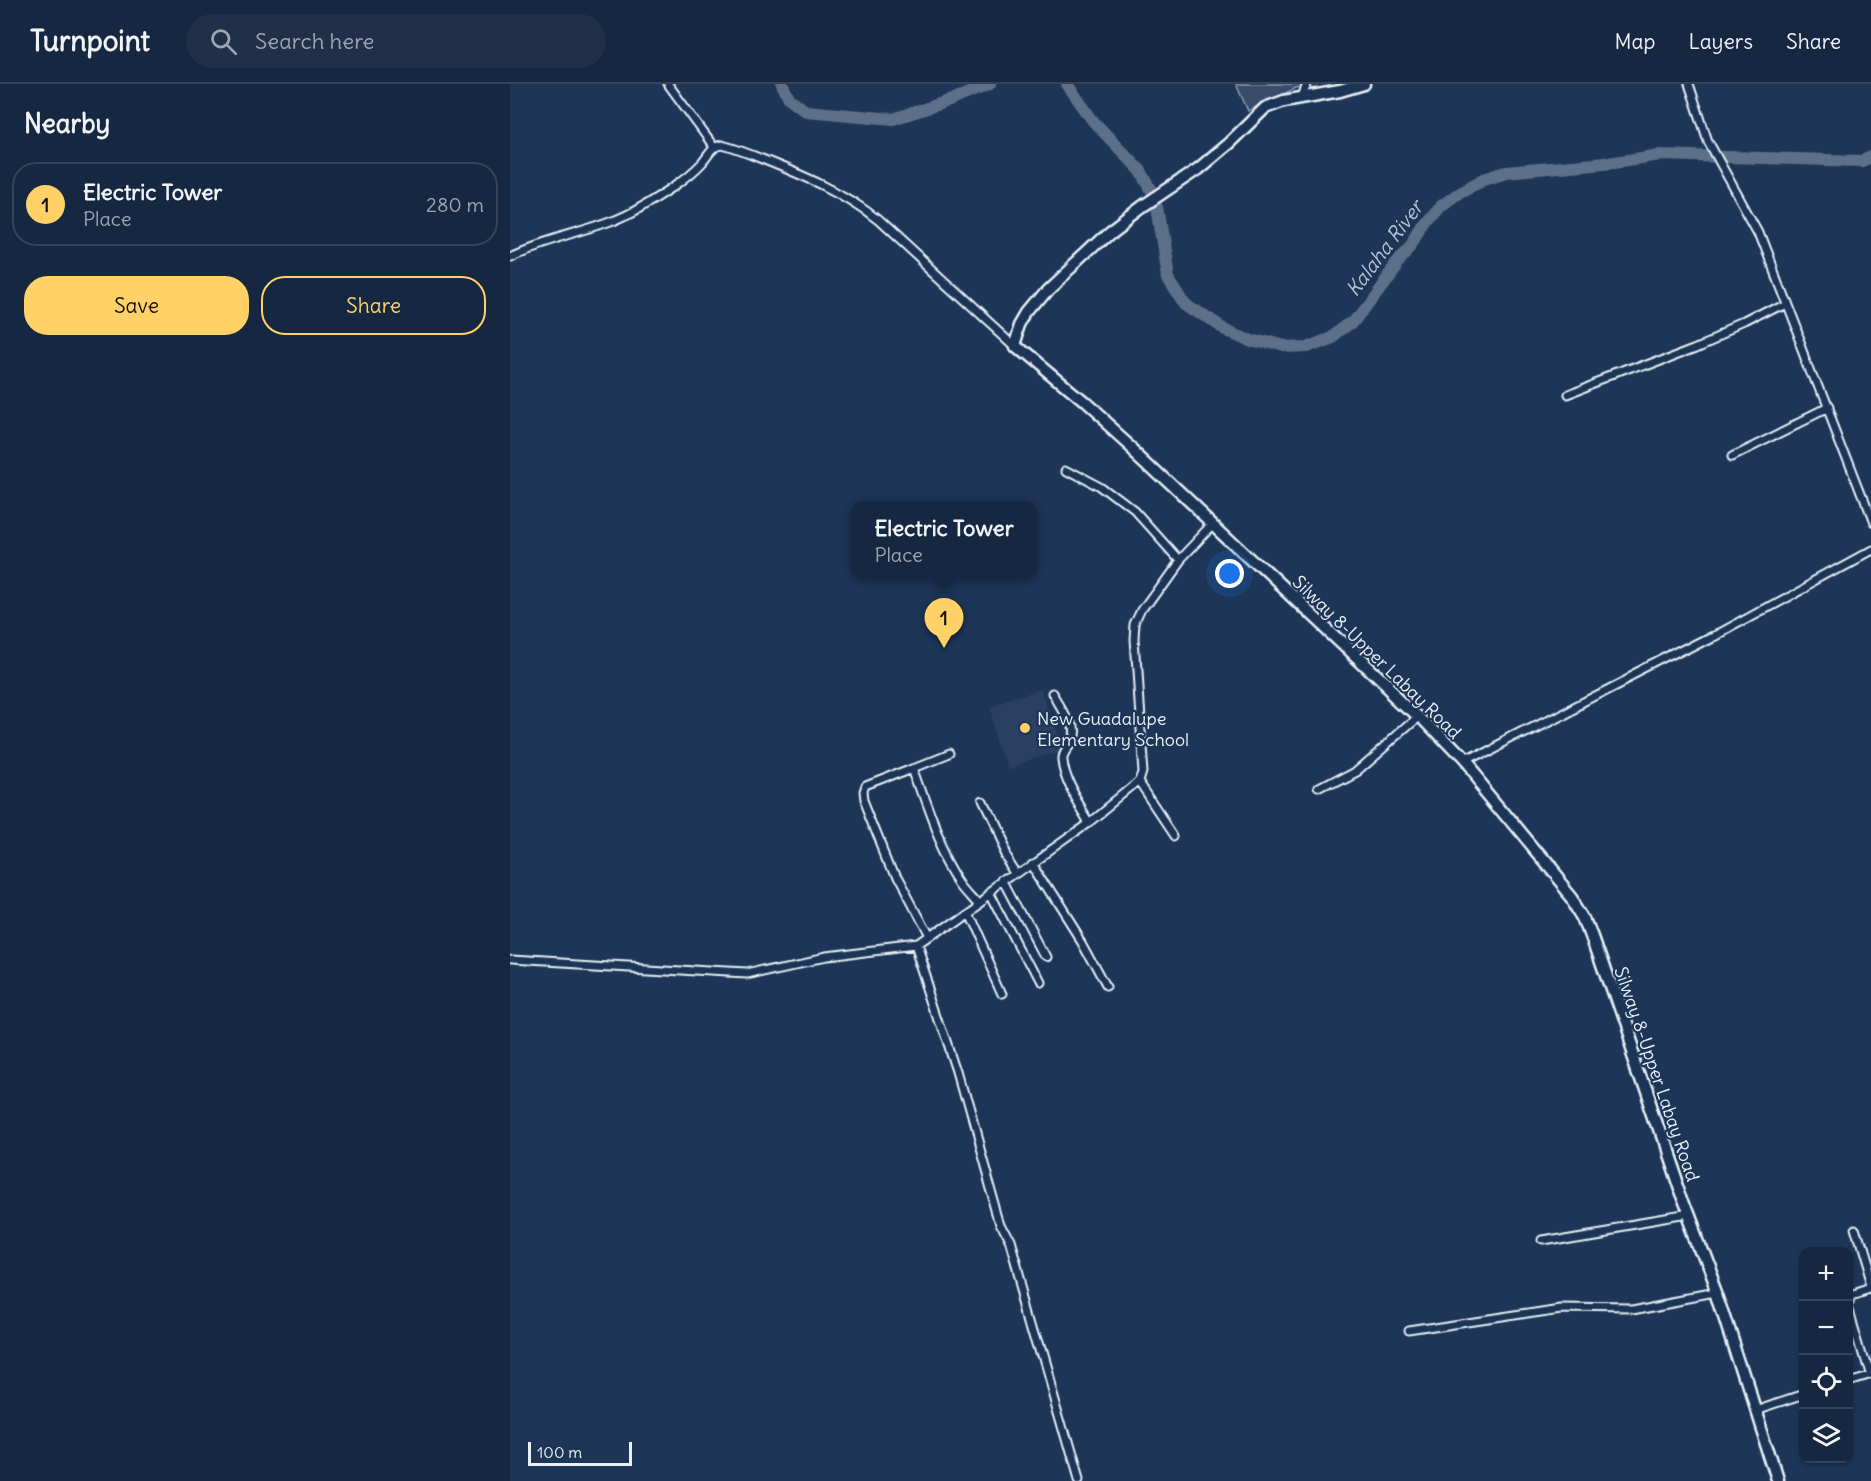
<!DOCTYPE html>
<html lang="en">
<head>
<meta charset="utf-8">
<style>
	body { margin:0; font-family:Delius,sans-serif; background:#1f3048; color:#f1f3f6 }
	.controls { position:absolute; right:18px; bottom:18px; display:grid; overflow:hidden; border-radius:12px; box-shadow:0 2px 4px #0004 }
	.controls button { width:54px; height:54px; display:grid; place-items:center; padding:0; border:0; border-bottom:2px solid #35445a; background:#162841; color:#f1f3f6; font:30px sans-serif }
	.scale { position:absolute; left:18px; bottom:15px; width:104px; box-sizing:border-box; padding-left:6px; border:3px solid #e8f1f8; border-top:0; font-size:16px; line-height:21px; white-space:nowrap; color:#e8f1f8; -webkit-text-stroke:4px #1d3557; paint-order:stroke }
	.you { position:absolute; left:720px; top:490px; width:21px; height:21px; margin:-15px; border:4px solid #fff; border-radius:50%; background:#1a73e8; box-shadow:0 0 0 9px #1a73e833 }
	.badge { display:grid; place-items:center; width:39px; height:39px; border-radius:50%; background:#ffd166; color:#111; font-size:20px; font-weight:700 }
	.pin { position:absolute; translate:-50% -50px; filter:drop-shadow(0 2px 3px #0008) }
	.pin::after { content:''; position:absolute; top:32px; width:21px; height:18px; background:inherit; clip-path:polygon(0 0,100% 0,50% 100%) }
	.popup { position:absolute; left:341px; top:417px; width:186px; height:78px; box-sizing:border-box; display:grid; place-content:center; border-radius:12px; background:#162841; filter:drop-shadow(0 2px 4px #0005); font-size:20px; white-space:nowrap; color:#9ea6b1 }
	.popup b { font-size:22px; color:#f1f3f6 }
	.popup::after { content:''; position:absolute; left:50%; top:100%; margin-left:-12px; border:12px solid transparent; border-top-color:#162841 }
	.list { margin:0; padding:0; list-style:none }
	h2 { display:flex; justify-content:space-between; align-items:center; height:78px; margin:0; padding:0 24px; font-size:26px }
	h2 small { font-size:20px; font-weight:400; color:#9ea6b1 }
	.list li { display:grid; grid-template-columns:39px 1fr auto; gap:18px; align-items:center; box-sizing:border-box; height:84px; margin:0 12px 12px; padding:0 12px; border:2px solid #35445a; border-radius:24px }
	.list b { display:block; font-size:22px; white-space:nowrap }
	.list p { margin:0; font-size:20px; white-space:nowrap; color:#9ea6b1 }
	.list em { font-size:20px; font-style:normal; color:#9ea6b1 }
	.actions { display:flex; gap:12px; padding:18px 24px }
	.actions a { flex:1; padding:14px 0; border:2px solid #ffd166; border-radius:24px; text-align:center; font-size:21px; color:#ffd166 }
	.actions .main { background:#ffd166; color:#111 }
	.icon { flex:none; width:33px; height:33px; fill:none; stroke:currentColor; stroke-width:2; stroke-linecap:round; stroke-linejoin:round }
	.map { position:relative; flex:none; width:1361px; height:1397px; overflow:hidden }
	header { display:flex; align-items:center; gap:36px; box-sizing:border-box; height:84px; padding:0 30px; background:#162841; border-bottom:2px solid #35445a }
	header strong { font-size:28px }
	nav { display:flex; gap:33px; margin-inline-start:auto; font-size:21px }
	.search { width:420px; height:54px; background:#1f3048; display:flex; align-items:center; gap:15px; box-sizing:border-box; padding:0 21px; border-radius:33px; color:#9ea6b1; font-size:22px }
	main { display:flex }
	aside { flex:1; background:#162841 }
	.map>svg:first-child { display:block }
	.built { fill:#2a4162 }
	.green { fill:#374d6c; stroke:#909fb2; stroke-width:1.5 }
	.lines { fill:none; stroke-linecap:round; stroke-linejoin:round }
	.river { stroke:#5d7089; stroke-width:12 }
	.minor-casing { stroke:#e8f1f8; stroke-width:11 }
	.secondary-casing { stroke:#e8f1f8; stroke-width:15 }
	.minor { stroke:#1d3557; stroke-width:7 }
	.secondary { stroke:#1d3557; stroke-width:10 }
	.poi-dot { fill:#ffd166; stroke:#1d3557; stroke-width:2 }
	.labels { text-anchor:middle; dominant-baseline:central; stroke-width:4.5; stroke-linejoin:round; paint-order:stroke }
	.street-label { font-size:18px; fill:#e8f1f8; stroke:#1d3557 }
	.poi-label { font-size:18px; fill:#e8f1f8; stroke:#1d3557; text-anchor:start }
	.water-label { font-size:20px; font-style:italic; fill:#b7c4d1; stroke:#1d3557 }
</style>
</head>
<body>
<header>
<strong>Turnpoint</strong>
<div class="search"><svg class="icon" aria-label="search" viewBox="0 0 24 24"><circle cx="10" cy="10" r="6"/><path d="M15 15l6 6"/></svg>Search here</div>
<nav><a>Map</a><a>Layers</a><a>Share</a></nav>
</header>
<main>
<aside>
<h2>Nearby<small></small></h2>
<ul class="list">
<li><span class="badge">1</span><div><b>Electric Tower</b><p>Place</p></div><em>280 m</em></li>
</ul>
<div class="actions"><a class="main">Save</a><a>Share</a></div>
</aside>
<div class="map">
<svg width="1361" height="1397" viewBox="0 0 1361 1397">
	<rect width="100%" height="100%" fill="#1d3557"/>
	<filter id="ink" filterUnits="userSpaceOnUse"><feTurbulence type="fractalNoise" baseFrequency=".0167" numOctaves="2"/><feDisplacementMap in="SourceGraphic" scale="12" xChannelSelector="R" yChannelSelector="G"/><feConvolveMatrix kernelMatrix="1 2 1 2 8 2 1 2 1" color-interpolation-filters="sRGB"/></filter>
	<g filter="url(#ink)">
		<path class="built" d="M533 606 551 665 498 682 479 622Z"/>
		<path class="green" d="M726 0H808L786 4 738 27Z"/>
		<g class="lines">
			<path class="river" d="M272 0 279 14 296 27 383 35 442 16 480 0
				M557 0 583 37 631 87 642 107
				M647 123 658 191 676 219 713 244 738 255 771 264 796 263 823 253 843 237 887 178 904 160 917 139 931 122 950 108 974 95 996 88 1105 78 1150 71 1352 77 1361 73"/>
			<g class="minor-casing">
				<path id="minor" d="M158 0 204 63
					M1179 0 1198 57 1248 148 1361 439
					M792 13 797 0
					M0 172C43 151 92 148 133 122 153 110 176 96 192 79 199 71 201 63 212 61 225 64 239 70 252 75 292 91 334 108 368 136L505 262
					M1055 311 1188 260 1234 240 1275 219
					M1222 371 1317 324
					M556 384 592 403 625 428 668 476
					M545 612C552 624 565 641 559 656 556 662 550 667 551 673 553 696 570 719 581 738
					M952 679 1205 550 1361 465
					M404 684 439 670
					M630 698 666 752
					M809 705 845 686 907 632
					M470 719 494 769 507 789
					M523 778 573 857 598 903
					M496 797 536 873
					M481 808 528 899
					M455 827 492 910
					M417 854 385 794 354 717 353 709 355 703 404 684C417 720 430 763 452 795 457 802 464 809 470 816
					M406 862 448 989 491 1142 501 1161 569 1397
					M0 876 237 890 314 873 406 862 581 738 630 698 633 688 624 557 625 541 632 526 668 476 702 440
					M1344 1146 1361 1203
					M1031 1157 1179 1132
					M899 1247 1052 1224 1121 1225 1208 1209
					M1360 1290 1339 1219 1342 1210 1361 1204
					M1338 1296 1361 1289
					M1245 1326 1294 1310"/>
			</g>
			<g class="secondary-casing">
				<path id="secondary" d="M854 0 830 7 774 17 755 24 719 59 688 85 633 122 600 147 571 174 538 205 519 228 512 240 505 262 572 318 622 363 907 632 952 679 1062 812 1075 833 1083 854 1174 1120 1208 1209 1268 1397"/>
			</g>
			<use href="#minor" class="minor"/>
			<use href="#secondary" class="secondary"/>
		</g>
	</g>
	<circle class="poi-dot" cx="515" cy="644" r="6"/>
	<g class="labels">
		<g class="street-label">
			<text transform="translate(867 573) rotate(44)">Silway 8-Upper Labay Road</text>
			<text transform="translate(1147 990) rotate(71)">Silway 8-Upper Labay Road</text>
		</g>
		<g class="poi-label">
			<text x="527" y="634">New Guadalupe<tspan x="527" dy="21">Elementary School</tspan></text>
		</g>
		<g class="water-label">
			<text transform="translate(874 164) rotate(-53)">Kalaha River</text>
		</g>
	</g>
</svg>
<div class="controls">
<button>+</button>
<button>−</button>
<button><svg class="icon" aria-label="locate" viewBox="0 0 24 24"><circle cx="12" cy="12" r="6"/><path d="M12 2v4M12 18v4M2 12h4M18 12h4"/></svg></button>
<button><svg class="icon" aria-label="layers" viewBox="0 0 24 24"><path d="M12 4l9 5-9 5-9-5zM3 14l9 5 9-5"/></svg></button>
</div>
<div class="scale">100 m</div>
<div class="you"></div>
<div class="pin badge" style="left:434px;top:564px">1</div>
<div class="popup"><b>Electric Tower</b>Place</div>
</div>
</main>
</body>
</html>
